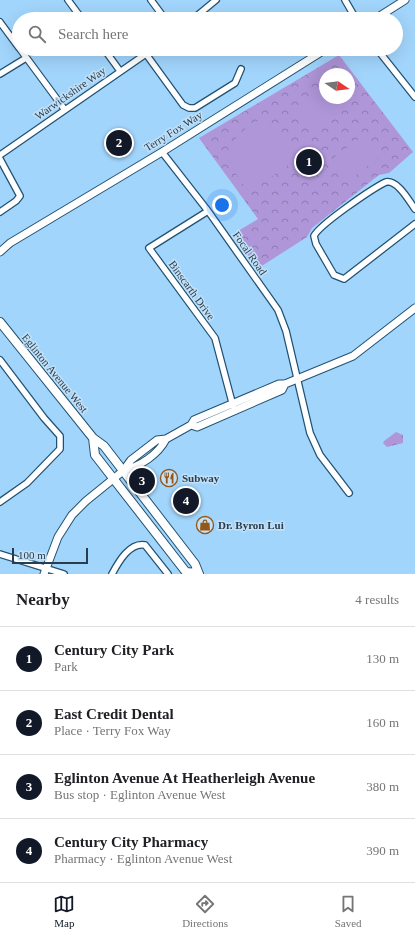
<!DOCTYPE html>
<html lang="en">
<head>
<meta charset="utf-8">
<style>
	body { margin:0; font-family:"Times New Roman",serif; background:#f2f2f2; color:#202124 }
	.compass { position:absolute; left:319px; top:68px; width:36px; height:36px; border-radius:50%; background:#fff; box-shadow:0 4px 16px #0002; rotate:103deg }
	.scale { position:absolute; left:12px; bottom:10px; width:76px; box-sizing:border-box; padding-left:4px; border:2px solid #283d4d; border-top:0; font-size:11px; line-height:14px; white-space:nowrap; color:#283d4d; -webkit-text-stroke:3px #c2e0f7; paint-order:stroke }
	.you { position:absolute; left:222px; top:205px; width:14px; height:14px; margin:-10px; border:3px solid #fff; border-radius:50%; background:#1a73e8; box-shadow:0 0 0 6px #1a73e833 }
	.badge { display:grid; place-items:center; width:26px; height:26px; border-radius:50%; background:#111827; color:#fff; font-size:13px; font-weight:700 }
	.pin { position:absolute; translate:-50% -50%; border:2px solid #fff; box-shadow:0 1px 4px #0006 }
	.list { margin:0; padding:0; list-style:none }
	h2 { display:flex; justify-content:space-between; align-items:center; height:52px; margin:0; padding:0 16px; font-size:17px }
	h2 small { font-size:13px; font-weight:400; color:#757577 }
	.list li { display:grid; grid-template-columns:26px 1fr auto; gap:12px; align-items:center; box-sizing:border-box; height:64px; padding:0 16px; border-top:1px solid #e0e0e0 }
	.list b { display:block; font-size:15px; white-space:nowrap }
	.list p { margin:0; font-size:13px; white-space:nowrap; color:#757577 }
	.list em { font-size:13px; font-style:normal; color:#757577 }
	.icon { flex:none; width:22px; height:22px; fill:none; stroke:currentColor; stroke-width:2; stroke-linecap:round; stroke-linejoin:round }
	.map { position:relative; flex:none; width:415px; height:574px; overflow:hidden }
	.search { position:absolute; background:#fff; box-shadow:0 4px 16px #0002; left:12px; right:12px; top:12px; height:44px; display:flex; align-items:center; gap:10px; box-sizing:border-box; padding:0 14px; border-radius:22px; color:#757577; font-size:15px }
	.sheet { height:308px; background:#fff }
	nav { display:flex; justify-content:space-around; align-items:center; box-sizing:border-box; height:56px; border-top:1px solid #e0e0e0; background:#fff; font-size:11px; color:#757577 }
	nav a { display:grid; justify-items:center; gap:2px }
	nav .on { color:#111827 }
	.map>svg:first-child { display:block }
	.forest { fill:url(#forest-crowns); fill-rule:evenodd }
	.garden { fill:#af96d8 }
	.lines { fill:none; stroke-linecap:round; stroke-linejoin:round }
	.minor-casing { stroke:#215273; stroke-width:8 }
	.tertiary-casing { stroke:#215273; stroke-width:9 }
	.primary-casing { stroke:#215273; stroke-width:10 }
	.minor { stroke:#fff; stroke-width:5.5 }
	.tertiary { stroke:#fff; stroke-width:7 }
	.primary { stroke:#fff; stroke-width:8 }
	.labels { text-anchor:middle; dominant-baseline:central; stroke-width:3; stroke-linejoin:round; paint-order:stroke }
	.street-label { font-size:11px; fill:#283d4d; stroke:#c2e0f7 }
	.poi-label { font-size:11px; font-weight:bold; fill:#283d4d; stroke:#c2e0f7; text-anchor:start }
</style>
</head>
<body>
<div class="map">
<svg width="415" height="574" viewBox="0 0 415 574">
	<defs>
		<pattern id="forest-crowns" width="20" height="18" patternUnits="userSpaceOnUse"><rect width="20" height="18" fill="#af96d8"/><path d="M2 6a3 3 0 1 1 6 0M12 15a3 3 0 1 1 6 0" fill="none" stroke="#8e7cb1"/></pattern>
	</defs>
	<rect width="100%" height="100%" fill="#a2d5fc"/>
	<path class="forest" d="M339 55 413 152 389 173 379 175 312 228 307 237 257 269 233 234 258 219 199 138ZM325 74H349V98H325Z
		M396 432 403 435V443L387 447 383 443 384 441Z"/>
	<path class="garden" d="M325 88V98H337L344 109 310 132 294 110Z
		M263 118 296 155 295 160 250 192C220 160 224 138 263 118Z
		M365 134 381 156 348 181 332 159Z"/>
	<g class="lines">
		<g class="minor-casing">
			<path id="minor" d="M68 0 82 19
				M151 0 165 19
				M345 0 356 19
				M193 19 216 0
				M0 22 19 48
				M20 49 65 110
				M104 49 120 71
				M377 49 415 97
				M146 54 183 105 189 108H195L235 83 241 69
				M0 74 26 58
				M162 152 208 211 278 310 286 331 310 433 320 455 349 493
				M0 155 153 49
				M0 159 20 196 16 201 0 212
				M415 209C409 201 398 180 386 182 373 188 319 225 314 236L316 244 334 275 344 279 415 224
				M208 211 149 248 215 338 233 406
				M0 360 44 418 60 436V449L27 483 0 502
				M0 554 64 574
				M112 574C119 561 130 542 145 545L168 574"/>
		</g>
		<g class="tertiary-casing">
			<path id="tertiary" d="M375 19 405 0
				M0 252 10 243 162 152 326 49
				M191 425 197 427 282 390 285 384
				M123 471C140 466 158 455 166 439
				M44 574 58 537 72 515 86 501 123 471 131 460 157 440 166 439 191 425 194 420 279 384H285L353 356 415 308"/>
		</g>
		<g class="primary-casing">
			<path id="primary" d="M0 322 93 438 104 446 195 564 199 574
				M93 438 95 455 186 572 198 573"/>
		</g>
		<use href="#minor" class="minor"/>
		<use href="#tertiary" class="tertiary"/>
		<use href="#primary" class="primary"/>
	</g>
	<defs>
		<g id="restaurant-ring" transform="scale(0.9)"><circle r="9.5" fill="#c2e0f7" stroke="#935718" stroke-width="1.5"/><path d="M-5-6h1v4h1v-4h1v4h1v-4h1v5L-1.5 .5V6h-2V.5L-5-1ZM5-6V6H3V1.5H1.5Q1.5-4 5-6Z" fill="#935718"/></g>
		<g id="shop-ring" transform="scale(0.9)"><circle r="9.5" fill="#c2e0f7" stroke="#935718" stroke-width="1.5"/><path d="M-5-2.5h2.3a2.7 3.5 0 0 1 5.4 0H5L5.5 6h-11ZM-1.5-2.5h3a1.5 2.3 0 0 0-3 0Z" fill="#935718"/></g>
	</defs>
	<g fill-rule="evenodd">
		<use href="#restaurant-ring" x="169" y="478"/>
		<use href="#shop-ring" x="205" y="525"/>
	</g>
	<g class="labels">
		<g class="street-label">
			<text transform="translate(70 93) rotate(-35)">Warwickshire Way</text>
			<text transform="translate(173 131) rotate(-32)">Terry Fox Way</text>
			<text transform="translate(250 253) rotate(55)">Focal Road</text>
			<text transform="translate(192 290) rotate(54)">Binscarth Drive</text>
			<text transform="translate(55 373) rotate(51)">Eglinton Avenue West</text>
		</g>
		<g class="poi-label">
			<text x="182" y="478">Subway</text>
			<text x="218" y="525">Dr. Byron Lui</text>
		</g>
	</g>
</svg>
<svg class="compass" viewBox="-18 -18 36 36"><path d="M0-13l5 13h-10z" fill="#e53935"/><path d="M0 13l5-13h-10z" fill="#757577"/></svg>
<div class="scale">100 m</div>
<div class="you"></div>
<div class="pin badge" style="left:309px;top:162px">1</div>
<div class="pin badge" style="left:119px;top:143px">2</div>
<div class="pin badge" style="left:142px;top:481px">3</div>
<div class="pin badge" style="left:186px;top:501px">4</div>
<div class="search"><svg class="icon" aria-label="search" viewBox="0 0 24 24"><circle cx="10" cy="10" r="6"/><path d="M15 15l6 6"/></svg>Search here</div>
</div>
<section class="sheet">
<h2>Nearby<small>4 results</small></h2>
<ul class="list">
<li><span class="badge">1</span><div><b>Century City Park</b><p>Park</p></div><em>130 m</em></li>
<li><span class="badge">2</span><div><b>East Credit Dental</b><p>Place · Terry Fox Way</p></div><em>160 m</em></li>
<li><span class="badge">3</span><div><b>Eglinton Avenue At Heatherleigh Avenue</b><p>Bus stop · Eglinton Avenue West</p></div><em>380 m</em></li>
<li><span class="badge">4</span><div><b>Century City Pharmacy</b><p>Pharmacy · Eglinton Avenue West</p></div><em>390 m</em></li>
</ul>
</section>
<nav>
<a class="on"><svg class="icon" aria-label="map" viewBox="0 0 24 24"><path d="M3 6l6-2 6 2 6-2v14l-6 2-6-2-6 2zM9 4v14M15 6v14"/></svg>Map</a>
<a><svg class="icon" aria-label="directions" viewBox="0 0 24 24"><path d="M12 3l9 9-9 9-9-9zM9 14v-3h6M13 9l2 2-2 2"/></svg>Directions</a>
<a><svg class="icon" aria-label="saved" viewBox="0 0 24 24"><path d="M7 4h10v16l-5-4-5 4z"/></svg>Saved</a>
</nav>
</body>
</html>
